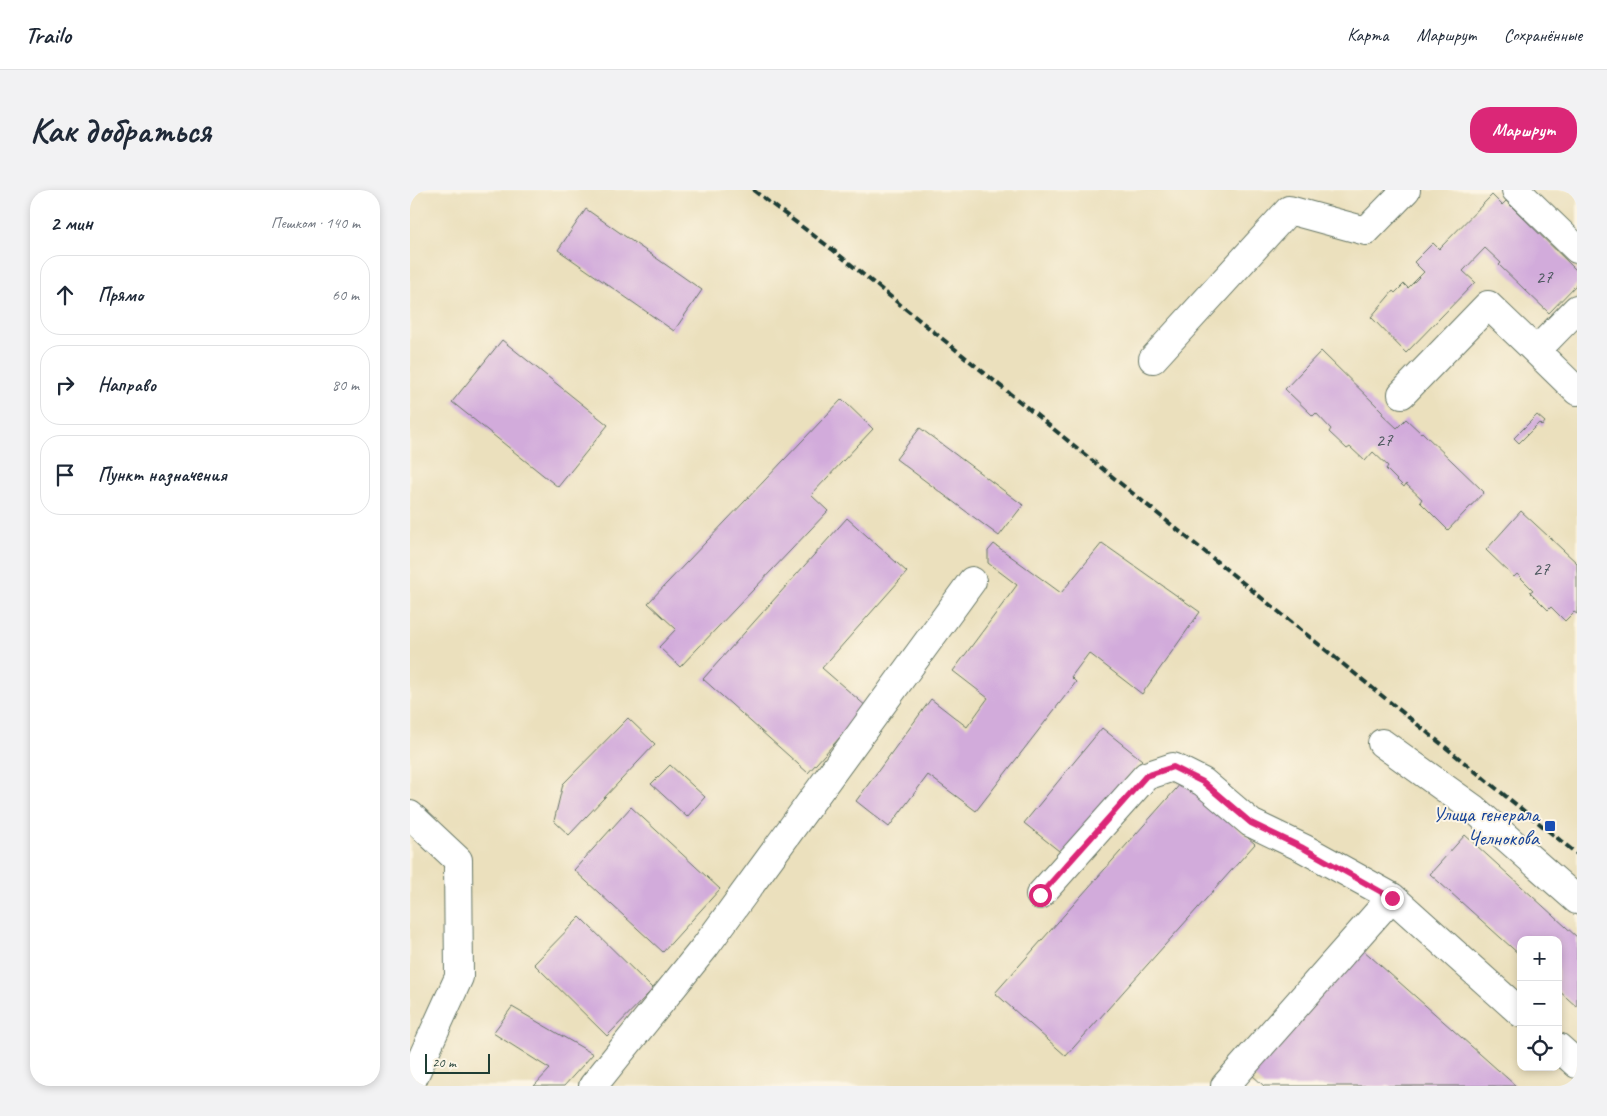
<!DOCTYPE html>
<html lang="ru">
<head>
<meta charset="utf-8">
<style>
	body { margin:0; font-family:Caveat,sans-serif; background:#f2f2f3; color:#1f2937 }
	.controls { position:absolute; right:15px; bottom:15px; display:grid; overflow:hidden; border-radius:10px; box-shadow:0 2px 8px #0003 }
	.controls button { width:45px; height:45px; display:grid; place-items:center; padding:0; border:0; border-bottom:1px solid #e0e1e3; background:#fff; color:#1f2937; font:25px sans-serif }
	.scale { position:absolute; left:15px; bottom:12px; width:65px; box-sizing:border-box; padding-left:5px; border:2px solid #1f3d34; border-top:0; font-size:14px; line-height:18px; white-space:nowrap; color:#1f3d34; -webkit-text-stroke:4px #fcf5e5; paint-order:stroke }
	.stop { position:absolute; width:15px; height:15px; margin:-11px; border:4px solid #db2777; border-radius:50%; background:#fff }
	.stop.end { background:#db2777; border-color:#fff; box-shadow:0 1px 5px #0008 }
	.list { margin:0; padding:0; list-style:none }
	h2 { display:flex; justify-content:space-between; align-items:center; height:65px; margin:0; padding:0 20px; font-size:21px }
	h2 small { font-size:16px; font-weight:400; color:#747a83 }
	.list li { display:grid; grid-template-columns:32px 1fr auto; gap:15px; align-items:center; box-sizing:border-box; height:80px; margin:0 10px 10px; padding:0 10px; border:1px solid #e0e1e3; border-radius:20px }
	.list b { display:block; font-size:19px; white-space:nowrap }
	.list em { font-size:16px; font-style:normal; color:#747a83 }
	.icon { flex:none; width:28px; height:28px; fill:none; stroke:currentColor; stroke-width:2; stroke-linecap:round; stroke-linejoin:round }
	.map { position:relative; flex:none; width:1167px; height:896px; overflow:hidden; border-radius:20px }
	header { display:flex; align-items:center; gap:30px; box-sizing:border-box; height:70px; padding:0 25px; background:#fff; border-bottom:1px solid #e0e1e3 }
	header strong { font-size:24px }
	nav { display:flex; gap:28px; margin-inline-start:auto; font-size:18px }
	.intro { display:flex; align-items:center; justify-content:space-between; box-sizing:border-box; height:120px; padding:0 30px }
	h1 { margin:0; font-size:35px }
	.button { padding:12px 22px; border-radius:20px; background:#db2777; color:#fff; font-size:18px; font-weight:700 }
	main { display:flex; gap:30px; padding:0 30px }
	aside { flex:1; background:#fff; border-radius:20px; box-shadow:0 2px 8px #0003 }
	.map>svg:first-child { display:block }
	.building { fill:#d2abdb }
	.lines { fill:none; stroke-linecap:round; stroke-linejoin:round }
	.minor-casing { stroke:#667664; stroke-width:30 }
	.minor { stroke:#fff; stroke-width:28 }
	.rail { stroke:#1f3d34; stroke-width:4; stroke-dasharray:8 4; stroke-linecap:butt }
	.route { stroke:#db2777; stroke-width:6 }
	.transit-dot { fill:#1a4fb4; stroke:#fcf5e5; stroke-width:2 }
	.labels { text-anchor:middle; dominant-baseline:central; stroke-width:4; stroke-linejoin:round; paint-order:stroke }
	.number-label { font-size:19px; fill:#4c585e }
	.transit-label { font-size:21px; fill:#164399; stroke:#fcf5e5; text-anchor:end }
</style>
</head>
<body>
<header>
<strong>Trailo</strong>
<nav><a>Карта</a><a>Маршрут</a><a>Сохранённые</a></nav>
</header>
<div class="intro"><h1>Как добраться</h1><a class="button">Маршрут</a></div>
<main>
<aside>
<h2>2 мин<small>Пешком · 140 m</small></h2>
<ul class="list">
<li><svg class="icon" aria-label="ahead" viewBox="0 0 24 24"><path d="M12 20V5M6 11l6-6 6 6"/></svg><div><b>Прямо</b></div><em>60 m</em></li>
<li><svg class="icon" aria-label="right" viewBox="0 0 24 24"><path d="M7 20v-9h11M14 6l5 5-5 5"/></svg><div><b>Направо</b></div><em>80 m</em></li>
<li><svg class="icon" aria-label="arrive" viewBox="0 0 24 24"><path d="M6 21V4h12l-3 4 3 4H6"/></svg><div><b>Пункт назначения</b></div></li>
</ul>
</aside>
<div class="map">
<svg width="1167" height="896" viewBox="0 0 1167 896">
	<rect width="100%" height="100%" fill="#fcf5e5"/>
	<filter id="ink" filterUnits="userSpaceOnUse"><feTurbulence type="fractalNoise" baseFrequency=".02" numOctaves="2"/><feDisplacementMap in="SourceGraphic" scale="10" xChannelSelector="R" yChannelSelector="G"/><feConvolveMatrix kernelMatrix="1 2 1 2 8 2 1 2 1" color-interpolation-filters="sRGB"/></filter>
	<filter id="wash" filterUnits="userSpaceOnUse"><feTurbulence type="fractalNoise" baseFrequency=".0096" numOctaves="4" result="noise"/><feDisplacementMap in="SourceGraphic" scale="20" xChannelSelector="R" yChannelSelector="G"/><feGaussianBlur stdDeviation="1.12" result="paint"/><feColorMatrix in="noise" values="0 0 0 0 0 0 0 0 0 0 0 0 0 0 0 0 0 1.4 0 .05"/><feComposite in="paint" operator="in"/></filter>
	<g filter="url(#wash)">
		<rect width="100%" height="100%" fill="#ebe0bd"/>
		<g id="blocks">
			<path class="building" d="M1082 5 1092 15 1096 11 1167 81V94L1139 123 1089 75 1091 73 1075 58 1053 81 1065 92 996 163 961 127 983 101 985 103 994 94 998 98 1014 82 1004 72 1023 53 1029 59Z
				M176 19 292 100 264 141 148 60Z
				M92 150 198 235 148 297 42 212Z
				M911 161 973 222 972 224 987 238 996 229 1011 243 1012 242 1074 302 1038 340 1010 312 1012 309 996 294 994 297 976 279 978 276 963 262 955 271 940 257 937 259 919 242 921 239 906 223 903 226 875 199Z
				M432 209 463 239 401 305 418 321 270 477 249 457 266 439 238 413Z
				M1127 225 1135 232 1132 236 1129 233 1109 253 1104 248Z
				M510 238 613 315 589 346 486 269Z
				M1111 321 1167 373V424L1164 422 1155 431 1141 417 1138 420 1120 402 1123 400 1107 384 1104 387 1076 360Z
				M437 328 497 382 412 478 457 517 398 583 293 489Z
				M692 353 790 422 732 504 679 463 661 487 666 492 566 621 518 585 479 637 446 611 521 509 557 537 578 508 543 481 607 395 578 373V361L584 354 651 403Z
				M218 528 245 554 159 645 144 631 153 594Z
				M692 538 732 570 654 665 614 633Z
				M260 575 295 607 277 627 241 594Z
				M773 591 845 654 656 866 585 803Z
				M221 617 310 699 253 762 164 680Z
				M1055 645 1167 747V817L1148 800V750H1111V766L1020 684Z
				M170 727 243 799 197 846 124 774Z
				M952 759 1106 896H854L841 884Z
				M102 817 183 864 154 896H124L140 879 83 843Z"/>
		</g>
	</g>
	<g filter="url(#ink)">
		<use href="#blocks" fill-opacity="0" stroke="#667664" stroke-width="1"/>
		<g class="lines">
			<g class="minor-casing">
				<path id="minor" d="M1106 0 1167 59
					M1126 161 1167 201
					M743 169 879 20 956 41 996 0
					M992 204 1078 115 1126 161 1167 119
					M972 553 1064 619 1167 710
					M0 625 48 670 49 787 0 895
					M630 705 736 586 763 577 793 592 841 633 893 658 982 707 1111 823
					M1148 857 1167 874
					M183 896 295 757 562 391
					M815 896 982 707"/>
			</g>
			<use href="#minor" class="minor"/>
			<path class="rail" d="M343 0 423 60 1167 664"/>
		</g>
	</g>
	<g class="lines" filter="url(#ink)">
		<path class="route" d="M630 705 736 586 763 577 793 592 841 633 893 658 982 708"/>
	</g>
	<rect class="transit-dot" x="1134" y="630" width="12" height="12" rx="2.5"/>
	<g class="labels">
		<g class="number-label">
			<text x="1134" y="87">27</text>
			<text x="974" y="250">27</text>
			<text x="1131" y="379">27</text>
		</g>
		<g class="transit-label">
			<text x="1129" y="624">Улица генерала<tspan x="1129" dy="24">Челнокова</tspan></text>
		</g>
	</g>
</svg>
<div class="controls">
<button>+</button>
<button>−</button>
<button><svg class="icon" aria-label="locate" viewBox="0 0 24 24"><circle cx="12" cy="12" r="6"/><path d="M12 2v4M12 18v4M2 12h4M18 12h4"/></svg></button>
</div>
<div class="scale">20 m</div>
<div class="stop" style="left:630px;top:705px"></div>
<div class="stop end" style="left:982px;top:708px"></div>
</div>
</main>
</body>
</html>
